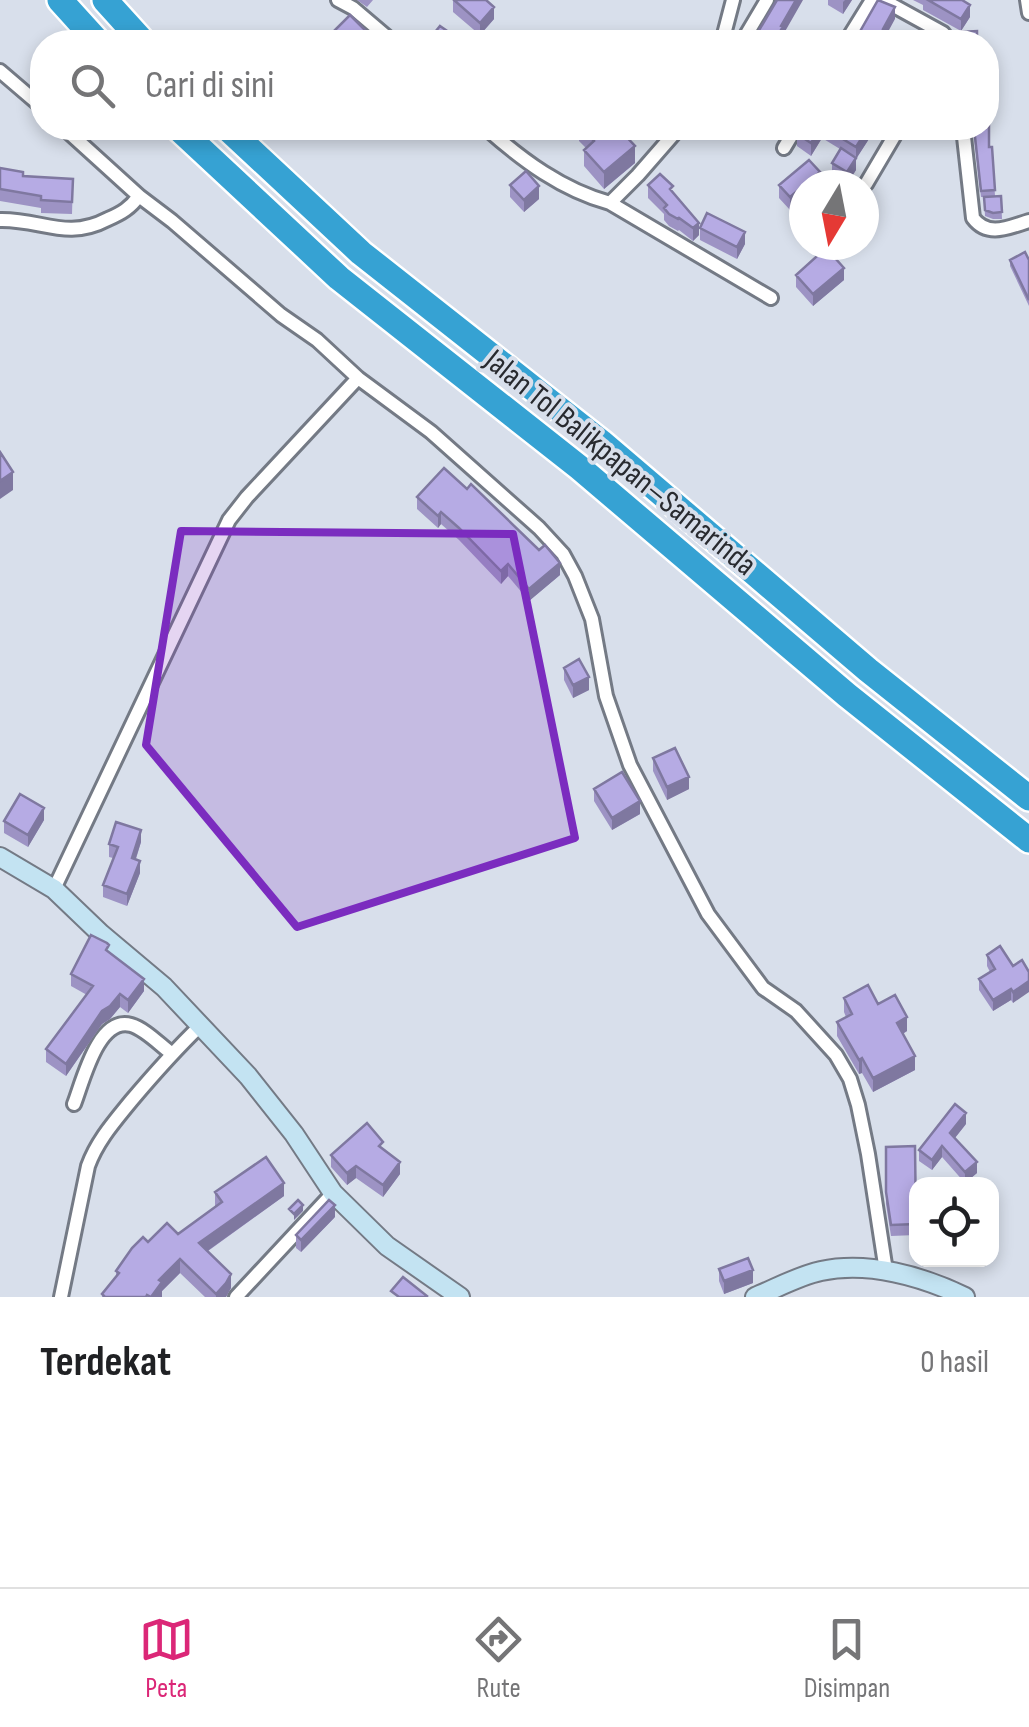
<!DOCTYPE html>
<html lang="id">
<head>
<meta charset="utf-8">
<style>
	body { margin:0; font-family:"Sofia Sans Condensed",sans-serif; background:#f2f2f2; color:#202124 }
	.controls { position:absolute; right:30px; bottom:30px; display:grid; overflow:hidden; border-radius:20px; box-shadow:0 5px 15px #0003 }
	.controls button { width:90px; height:90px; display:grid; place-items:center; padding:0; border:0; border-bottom:2px solid #e0e0e0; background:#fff; color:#202124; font:50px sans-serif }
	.compass { position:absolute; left:789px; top:170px; width:90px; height:90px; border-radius:50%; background:#fff; box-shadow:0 5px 15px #0003; rotate:190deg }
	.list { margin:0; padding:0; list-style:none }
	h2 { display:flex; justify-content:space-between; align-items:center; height:130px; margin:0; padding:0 40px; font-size:42px }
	h2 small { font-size:32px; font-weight:400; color:#757577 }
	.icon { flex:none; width:55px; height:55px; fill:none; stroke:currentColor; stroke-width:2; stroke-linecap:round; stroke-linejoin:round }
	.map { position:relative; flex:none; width:1029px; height:1297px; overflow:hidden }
	.search { position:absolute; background:#fff; box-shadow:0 5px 15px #0003; left:30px; right:30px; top:30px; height:110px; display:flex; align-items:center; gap:25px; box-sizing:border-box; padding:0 35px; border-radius:40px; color:#757577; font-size:38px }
	.sheet { height:290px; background:#fff }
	nav { display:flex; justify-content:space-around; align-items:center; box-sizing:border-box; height:140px; border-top:2px solid #e0e0e0; background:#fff; font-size:28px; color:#757577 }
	nav a { display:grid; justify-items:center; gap:5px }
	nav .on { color:#db2777 }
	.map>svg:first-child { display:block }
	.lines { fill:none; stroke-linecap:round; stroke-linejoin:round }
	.street-casing { stroke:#747a85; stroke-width:18 }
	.secondary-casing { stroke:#747a85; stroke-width:22 }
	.highway-casing { stroke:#fff; stroke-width:30 }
	.street { stroke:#fff; stroke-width:12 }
	.secondary { stroke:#c3e3f2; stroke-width:18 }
	.highway { stroke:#36a2d3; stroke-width:25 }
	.wall { fill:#9d93c4 }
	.shaded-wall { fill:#7f78a0 }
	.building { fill:#b6abe4; stroke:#7f78a0; stroke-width:2.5 }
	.marked { fill:#7b2cbf; fill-opacity:0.2; stroke:#7b2cbf; stroke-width:8; stroke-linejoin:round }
	.labels { text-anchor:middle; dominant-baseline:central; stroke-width:8; stroke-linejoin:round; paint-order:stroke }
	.street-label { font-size:32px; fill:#282a2f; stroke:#d8dfeb }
</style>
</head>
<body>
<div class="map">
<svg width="1029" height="1297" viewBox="0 0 1029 1297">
	<rect width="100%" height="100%" fill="#d8dfeb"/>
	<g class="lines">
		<g class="street-casing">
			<path id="street" d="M338 0 353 8 393 42
				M883 0 943 33 950 42
				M1027 0 1029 13
				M722 42 733 0
				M742 42 767 0
				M846 42 872 0
				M0 71 42 107
				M64 128 139 196
				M486 128C522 160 562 190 610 203L638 175 679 128
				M963 128 973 218C988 238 1009 227 1029 221
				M784 148 796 128
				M866 184 899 128
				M610 203 771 298
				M0 220C42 219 66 241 108 219 122 213 130 208 139 196L172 221 281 315 317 340 358 378 431 432 539 528 563 554 575 576 592 619 606 696 630 765 708 914 763 988 796 1011 836 1055 850 1079 858 1105 868 1154 886 1271
				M54 889 229 520 247 497 358 378
				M74 1104C83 1081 98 1016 131 1025 145 1029 159 1044 171 1053
				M61 1297 88 1166C97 1141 114 1122 131 1101 153 1075 175 1050 200 1026
				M236 1297 333 1193"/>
		</g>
		<g class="secondary-casing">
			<path id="secondary" d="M0 857 54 889 101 934 164 987 248 1076 294 1134 333 1193 387 1246 460 1297
				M755 1297C777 1288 798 1276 821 1271 868 1261 922 1276 965 1297"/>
		</g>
		<g class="highway-casing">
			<path id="highway" d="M60 0 98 42
				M105 0 143 42
				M178 128 339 278 580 468 847 695 1029 840
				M227 128 361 253 601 442 868 670 1029 798"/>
		</g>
		<use href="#street" class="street"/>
		<use href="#secondary" class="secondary"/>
		<use href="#highway" class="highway"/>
	</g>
	<path class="wall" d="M357 0H373L367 7Z
		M453 0 494 19 480 35 453 12Z
		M828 0H852L843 14 828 5Z
		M913 0H962L970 17 961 31 923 10V5Z
		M333 32 369 42H333Z
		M579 128H618L635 163 604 189 584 166V150L586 148 579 141Z
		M759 128H774L770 134Z
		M801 128H876L856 159V170L847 184 832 175V163L840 149 822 138 811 156 797 146V134Z
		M973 128 989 147H992L995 196H1001L1002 219H993L985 216 984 197H981Z
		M0 168 23 176 73 179 72 214 41 213V208L0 201Z
		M820 184 804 185V197L790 210 779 198V185Z
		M510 185 539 199 524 212 510 197Z
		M648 185 673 193 699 235 693 241 679 230 678 231 669 226 664 220V214L648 198Z
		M700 228 745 244 737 259 700 240Z
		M1010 260H1029V306L1010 266Z
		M796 275 844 280 813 306 796 287Z
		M417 497 560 575 529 601 508 576 501 584 459 540 441 524 438 528 417 509Z
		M564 668 589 690 573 698 564 680Z
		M653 758 689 789 667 800 653 771Z
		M594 789 640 814 612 830 594 801Z
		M44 820 28 847 4 833V821Z
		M141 842 136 859 140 873 127 906 103 897V885L113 858 109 857V844Z
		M109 953 144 991 128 1013 120 1007 110 1019 102 1024 66 1076 46 1062V1049L87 995 71 986V974Z
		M987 955 1029 972 1013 1003 1011 1000 993 1011 979 990V979L990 972 987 966Z
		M844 998 907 1031 903 1034 915 1070 873 1092 862 1073 859 1074 837 1036V1022L846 1017 844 1012Z
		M966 1124 955 1138 977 1173 965 1183 942 1157 932 1170 919 1161V1150Z
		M886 1147 916 1200V1235L891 1236 886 1204Z
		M383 1149 400 1174 383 1197 356 1178 347 1185 331 1167V1155Z
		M215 1192 284 1196 208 1251 231 1288 226 1297H205L180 1273 162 1291V1297H102V1294L116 1277V1271L148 1242 178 1234 215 1207Z
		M335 1217 301 1252 296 1248V1235Z
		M719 1269 753 1283 724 1294 719 1281Z"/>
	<path class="shaded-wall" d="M796 0H803L783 35 781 26Z
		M845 0H852L843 14V2Z
		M970 5V17L961 31V19Z
		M494 7V19L480 35V23Z
		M895 7V19L883 41V29Z
		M821 128 822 138 811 156V143Z
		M868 128H876L856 159V147Z
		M635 146V163L604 189V172Z
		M856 158V170L847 184V172Z
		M820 172V184L804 185Z
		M804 185V197L790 210V197Z
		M539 186V199L524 212V200Z
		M699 223V235L693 241V228Z
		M745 232V244L737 259V247Z
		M844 268V280L813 306V294Z
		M13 472V490L0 499V481Z
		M441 512V524L438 528V516Z
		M560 563V575L529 601V589Z
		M508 564V576L501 584V571Z
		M589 677V690L573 698V685Z
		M689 777V789L667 800V787Z
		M640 801V814L612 830V818Z
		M44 808V820L28 847V835Z
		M141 830V842L132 870V858Z
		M140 861V873L127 906V894Z
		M144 979V991L128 1013V1000Z
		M1029 981V992L1013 1003V992Z
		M1011 989V1000L993 1011V1000Z
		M120 994V1007L110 1019 102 1024 66 1076V1064L102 1011Z
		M907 1017V1031L897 1037V1023Z
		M915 1056V1070L873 1092V1078Z
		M862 1058V1073L859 1074V1060Z
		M966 1113V1124L950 1144V1133Z
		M942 1146V1157L932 1170V1160Z
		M400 1162V1174L383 1197V1185Z
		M977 1162V1173L965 1183V1172Z
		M356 1166V1178L347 1185V1173Z
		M284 1183V1196L199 1257V1243Z
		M303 1205V1211L294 1220V1214Z
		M335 1205V1217L301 1252V1240Z
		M180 1259V1273L162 1291V1297H151L159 1280Z
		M753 1270V1283L724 1294V1281Z
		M231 1274V1288L226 1297H216V1294Z"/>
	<path class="building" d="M454 0H486L494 7 480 23Z
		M777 0H796L781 26 783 27 781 30 800 42H752Z
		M878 0 895 7 883 29 904 42H854Z
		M928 0H962L970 5 961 19Z
		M350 15 369 34 361 42H344L333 32Z
		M440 26 453 35 447 42H427Z
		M977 31V42H960V32Z
		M986 124H989V147H992L995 190 981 191 974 128H986Z
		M582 128H618L635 146 604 172 584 150 594 141Z
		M801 128H821L811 143 797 134Z
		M825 128H868L856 147Z
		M841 148 856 158 847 172 832 163Z
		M809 160 820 172 790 197 779 185Z
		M0 168 23 172V176L73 179 72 202 41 200V196L0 189Z
		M526 171 539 186 524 200 510 185Z
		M660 174 673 186 670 189 699 223 693 228 679 218 678 219 669 214 664 208 667 205 648 185Z
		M1001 196 1002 212 993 213 985 210 984 197Z
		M707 213 745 232 737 247 700 228Z
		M826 248 844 268 813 294 796 275Z
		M1025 252 1029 260V300L1010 260Z
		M0 452 13 472 0 481Z
		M444 468 467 489 471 484 539 550 545 545 560 563 529 589 508 564 501 571 459 528 441 512 438 516 417 497Z
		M579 659 589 677 573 685 564 668Z
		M675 748 689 777 667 787 653 758Z
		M622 772 640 801 612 818 594 789Z
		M20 794 44 808 28 835 4 821Z
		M116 822 141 830 132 858 140 861 127 894 103 885 118 847 109 844Z
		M91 935 107 943 109 945 106 950 144 979 128 1000 120 994 110 1006 102 1011 66 1064 46 1049 93 986 71 974Z
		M1000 946 1013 966 1022 960 1029 972V981L1013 992 1011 989 993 1000 979 979 995 969 987 955Z
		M868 985 878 1004 895 995 907 1017 897 1023 915 1056 873 1078 862 1058 859 1060 837 1022 852 1014 844 998Z
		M955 1104 966 1113 950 1133 977 1162 965 1172 942 1146 932 1160 919 1150Z
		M367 1123 383 1142 379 1146 400 1162 383 1185 356 1166 347 1173 331 1155Z
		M915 1146 916 1224 891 1225 886 1192V1147Z
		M266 1157 284 1183 199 1243 231 1274 226 1283 216 1294 180 1259 159 1280 162 1282 151 1297 147 1295 146 1297H105L102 1294 119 1273 116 1271 132 1248 143 1237 148 1242 167 1223 178 1234 222 1202 215 1192Z
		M298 1200 303 1205 294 1214 289 1209Z
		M329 1200 335 1205 301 1240 296 1235Z
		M748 1258 753 1270 724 1281 719 1269Z
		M403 1277 427 1296 426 1297H399L391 1291Z"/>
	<path class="marked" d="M181 531 513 534 575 838 297 927 146 745Z"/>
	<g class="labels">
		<g class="street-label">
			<text transform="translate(620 463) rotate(39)">Jalan Tol Balikpapan–Samarinda</text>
		</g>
	</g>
</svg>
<div class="controls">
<button><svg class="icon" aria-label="locate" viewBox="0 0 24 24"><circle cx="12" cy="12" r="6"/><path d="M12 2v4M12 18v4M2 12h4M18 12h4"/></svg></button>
</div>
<svg class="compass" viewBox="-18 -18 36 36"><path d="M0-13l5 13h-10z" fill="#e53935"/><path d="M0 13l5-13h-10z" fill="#757577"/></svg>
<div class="search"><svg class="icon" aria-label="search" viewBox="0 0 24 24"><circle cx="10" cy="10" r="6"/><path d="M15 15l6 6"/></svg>Cari di sini</div>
</div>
<section class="sheet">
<h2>Terdekat<small>0 hasil</small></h2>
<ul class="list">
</ul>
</section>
<nav>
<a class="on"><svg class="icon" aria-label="map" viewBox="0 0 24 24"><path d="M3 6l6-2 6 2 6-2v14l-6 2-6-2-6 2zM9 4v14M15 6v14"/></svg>Peta</a>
<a><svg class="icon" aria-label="directions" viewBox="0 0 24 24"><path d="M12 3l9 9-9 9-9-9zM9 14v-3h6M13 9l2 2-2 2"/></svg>Rute</a>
<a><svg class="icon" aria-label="saved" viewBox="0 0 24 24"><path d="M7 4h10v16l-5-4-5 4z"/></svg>Disimpan</a>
</nav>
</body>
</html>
